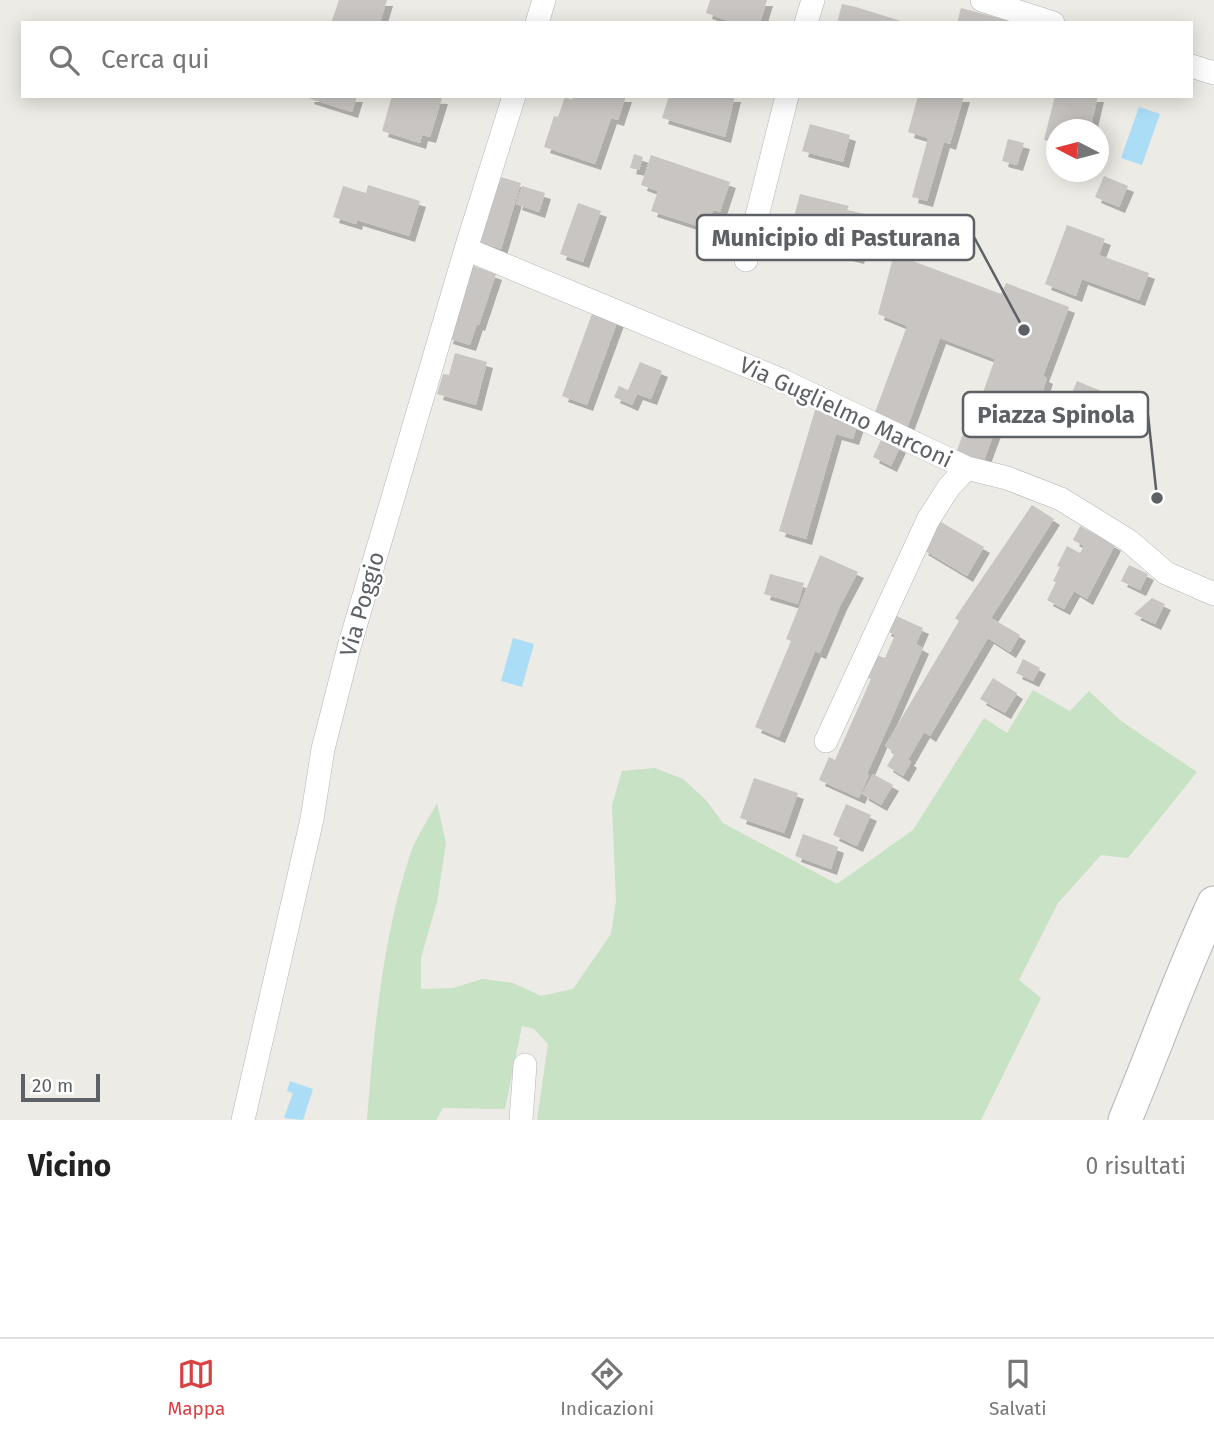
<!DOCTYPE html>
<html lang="it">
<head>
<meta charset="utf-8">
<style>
	body { margin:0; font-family:"Fira Sans",sans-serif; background:#f6f6f6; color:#222 }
	.compass { position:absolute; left:1046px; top:119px; width:63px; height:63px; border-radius:50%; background:#fff; box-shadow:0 4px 18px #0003; rotate:276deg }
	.scale { position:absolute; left:21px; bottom:18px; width:79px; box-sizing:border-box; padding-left:7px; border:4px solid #5d6064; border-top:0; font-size:19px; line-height:24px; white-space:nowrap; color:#5d6064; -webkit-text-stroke:5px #fff; paint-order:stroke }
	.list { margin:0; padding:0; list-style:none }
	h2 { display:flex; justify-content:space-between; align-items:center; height:91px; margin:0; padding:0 28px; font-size:30px }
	h2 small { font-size:23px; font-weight:400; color:#767676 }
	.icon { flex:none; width:38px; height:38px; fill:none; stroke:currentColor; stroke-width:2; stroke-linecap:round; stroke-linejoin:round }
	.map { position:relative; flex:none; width:1214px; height:1120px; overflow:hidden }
	.search { position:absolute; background:#fff; box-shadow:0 4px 18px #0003; left:21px; right:21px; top:21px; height:77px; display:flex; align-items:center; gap:18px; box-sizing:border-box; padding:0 24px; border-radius:0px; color:#767676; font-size:26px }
	.sheet { height:217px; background:#fff }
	nav { display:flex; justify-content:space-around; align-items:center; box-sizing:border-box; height:98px; border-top:2px solid #e0e0e0; background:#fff; font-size:19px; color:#767676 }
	nav a { display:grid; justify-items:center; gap:4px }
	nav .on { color:#d84143 }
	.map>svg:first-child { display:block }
	.green { fill:#c7e2c4 }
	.water { fill:#acddf6 }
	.building { fill:#c9c5c2; filter:url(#shadow) }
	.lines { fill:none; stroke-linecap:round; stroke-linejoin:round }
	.minor-casing { stroke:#b2b5b8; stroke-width:24 }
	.secondary-casing { stroke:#b1b4b8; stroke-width:35 }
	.minor { stroke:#fff; stroke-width:23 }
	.secondary { stroke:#fff; stroke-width:33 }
	.labels { text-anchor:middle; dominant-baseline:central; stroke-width:5; stroke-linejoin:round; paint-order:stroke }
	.street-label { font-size:23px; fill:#5d6064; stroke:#fff }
	.leader { fill:none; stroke:#5d6064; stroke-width:2.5 }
	.callout-dot { fill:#5d6064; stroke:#fff; stroke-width:2.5 }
	.callout { fill:#fff; stroke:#5d6064; stroke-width:2.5 }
	.callout-label { font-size:24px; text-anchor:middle; font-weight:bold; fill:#5d6064 }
</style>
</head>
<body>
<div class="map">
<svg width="1214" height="1120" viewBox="0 0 1214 1120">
	<defs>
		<filter id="shadow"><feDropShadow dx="6" dy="6" stdDeviation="0" flood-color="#0004"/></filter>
	</defs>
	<rect width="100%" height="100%" fill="#edebe5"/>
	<path class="green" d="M1033 690 1070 711 1089 691 1121 721 1197 772 1128 858 1101 855 1058 903 1019 980 1041 998 981 1120H537L548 1044 534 1029 522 1026 505 1109 443 1108 436 1120H367C374 1032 382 940 410 855 416 837 428 820 437 803L446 843 437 902 421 958V989L453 988 482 979 513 983 541 996 573 989 611 934 616 901 612 805 622 771 655 768 683 779 706 800 723 823 837 884 913 830 984 718 1007 733Z"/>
	<path class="water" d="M1139 107 1160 114 1142 165 1121 158Z
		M513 638 534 644 522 687 501 681Z
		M290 1081 313 1089 303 1120 284 1118 293 1093 287 1091Z"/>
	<path class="building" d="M339 0H387L380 23H331Z
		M710 0H767L760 23H735L706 13Z
		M842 4 856 7 907 23H837Z
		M961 8 1013 22V23H957Z
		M309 96H357L352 112 308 98Z
		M392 96 442 98 430 137 422 135 420 143 382 131Z
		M573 96H626L618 120 611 118 595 164 544 147 554 116 558 117 565 97 572 100Z
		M669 96H735L725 137 662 118Z
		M918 96H964L950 144 944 142 927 201 912 197 928 138 908 132Z
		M1055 96H1098L1090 130H1056V143L1044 140Z
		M810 124 850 135 843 162 802 151Z
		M1008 139 1024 143 1017 165 1002 161Z
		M634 154 643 157 639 170 630 168Z
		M651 155 730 182 720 212 713 210 707 229 651 211 658 191 641 185Z
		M497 176 521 183 501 249 476 241Z
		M1104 176 1128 186 1119 207 1095 197Z
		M368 185 420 201 409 236 357 220 356 224 333 217 343 186 366 193Z
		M522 186 545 193 539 212 516 204Z
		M800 194 849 206 847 210 869 215 868 221 885 225 881 240 864 236 858 258 788 240Z
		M578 203 601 211 583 262 560 254Z
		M1067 225 1105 239 1099 255 1149 273 1139 300 1082 279 1076 296 1045 284Z
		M894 254 1001 294 1006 283 1069 307 1043 376 1047 378 1039 403 1025 397 1020 409 1005 404 983 463 956 453 978 394 982 395 995 359 940 338 906 431 874 415 907 326 878 314Z
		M468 264 496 274 479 325 477 324 470 345 447 338Z
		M593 311 618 320 587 405 562 396Z
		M455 353 487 362 476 405 437 394 443 374 449 375Z
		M640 362 662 371 651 399 637 394 632 405 614 397 619 386 628 390Z
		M1077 381 1101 391 1088 421 1064 411Z
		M816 407 859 421 853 439 836 434 806 539 779 531Z
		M882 438 900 447 891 466 873 457Z
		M1032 505 1054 519 991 618 1020 635 1010 652 988 638 930 736 924 732 908 760 911 762 903 776 887 766 895 753 885 746 959 621 955 618Z
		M939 521 984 547 967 576 922 549Z
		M1080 526 1115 545 1087 599 1074 591 1064 609 1047 600 1056 582 1053 581 1060 567 1057 566 1067 546 1080 553 1084 546 1073 540Z
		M820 555 858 572 841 604 820 653 815 651 779 737 755 727 791 641 786 639Z
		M1129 565 1148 574 1140 590 1121 581Z
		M770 574 804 583 798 604 764 594Z
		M1152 598 1165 604 1155 624 1134 614Z
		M892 614 923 628 916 644 923 648 867 774 869 775 859 798 819 780 829 757 835 760 871 679 866 677 876 655 885 658 895 635 885 630Z
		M1023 659 1040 668 1033 681 1016 673Z
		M993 678 1017 693 1005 713 980 699Z
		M873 774 893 785 881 805 862 794Z
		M754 778 798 793 784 833 740 818Z
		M846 804 871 815 857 846 833 835Z
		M803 834 838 847 831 869 795 856Z"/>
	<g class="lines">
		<g class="minor-casing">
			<path id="minor" d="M982 0 1053 23
				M537 23 544 0
				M806 23 813 0
				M1191 66 1214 73
				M466 249 779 379 967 468 1007 478 1061 499 1129 541 1166 573 1214 594
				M746 260 787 96
				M826 741 928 520 949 487 967 468
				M243 1120 312 819 323 749 349 647 466 249 514 96
				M521 1120 525 1065"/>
		</g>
		<g class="secondary-casing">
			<path id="secondary" d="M1125 1120C1155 1048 1181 974 1214 903"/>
		</g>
		<use href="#minor" class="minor"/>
		<use href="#secondary" class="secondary"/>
	</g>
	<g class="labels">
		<g class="street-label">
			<text transform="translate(846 412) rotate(25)">Via Guglielmo Marconi</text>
			<text transform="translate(362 604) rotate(-74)">Via Poggio</text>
		</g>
	</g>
	<path class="leader" d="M1024 330L974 237M1157 498L1148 415"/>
	<g class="callout-dot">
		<circle cx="1024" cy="330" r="7"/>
		<circle cx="1157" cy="498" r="7"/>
	</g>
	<g class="callout">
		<rect x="697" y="215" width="277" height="45" rx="7"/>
		<rect x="963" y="392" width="185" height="45" rx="7"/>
	</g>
	<g class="callout-label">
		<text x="836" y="246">Municipio di Pasturana</text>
		<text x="1056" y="423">Piazza Spinola</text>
	</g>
</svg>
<svg class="compass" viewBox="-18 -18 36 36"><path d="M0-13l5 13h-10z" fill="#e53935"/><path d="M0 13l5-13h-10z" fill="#767676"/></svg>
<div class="scale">20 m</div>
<div class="search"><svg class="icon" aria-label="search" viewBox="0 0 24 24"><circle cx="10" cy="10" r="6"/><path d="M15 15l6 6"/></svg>Cerca qui</div>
</div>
<section class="sheet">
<h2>Vicino<small>0 risultati</small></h2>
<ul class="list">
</ul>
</section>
<nav>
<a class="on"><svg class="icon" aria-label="map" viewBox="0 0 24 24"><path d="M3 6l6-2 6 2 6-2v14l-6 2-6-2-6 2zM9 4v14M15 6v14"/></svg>Mappa</a>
<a><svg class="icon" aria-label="directions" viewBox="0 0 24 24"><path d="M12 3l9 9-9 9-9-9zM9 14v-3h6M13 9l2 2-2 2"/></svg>Indicazioni</a>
<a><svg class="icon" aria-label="saved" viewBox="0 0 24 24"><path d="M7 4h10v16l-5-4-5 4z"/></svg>Salvati</a>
</nav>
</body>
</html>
